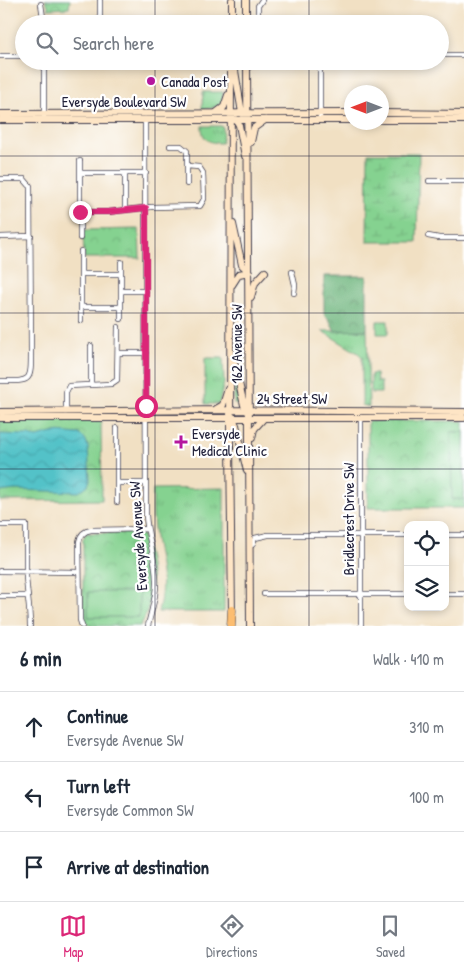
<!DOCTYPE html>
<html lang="en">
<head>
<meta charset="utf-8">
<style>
	body { margin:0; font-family:"Patrick Hand",sans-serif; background:#f2f2f3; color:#1f2937 }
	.controls { position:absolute; right:15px; bottom:15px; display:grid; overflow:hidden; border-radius:10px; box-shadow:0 2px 8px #0003 }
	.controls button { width:45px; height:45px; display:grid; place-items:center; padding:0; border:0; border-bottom:1px solid #e0e1e3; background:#fff; color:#1f2937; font:25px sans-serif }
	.compass { position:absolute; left:344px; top:85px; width:45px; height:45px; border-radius:50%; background:#fff; box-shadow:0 2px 8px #0003; rotate:270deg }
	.stop { position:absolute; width:15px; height:15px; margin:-11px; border:4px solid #db2777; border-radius:50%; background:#fff }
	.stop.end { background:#db2777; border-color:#fff; box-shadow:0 1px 5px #0008 }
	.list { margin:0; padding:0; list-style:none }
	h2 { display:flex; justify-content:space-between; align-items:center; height:65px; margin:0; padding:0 20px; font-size:21px }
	h2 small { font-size:16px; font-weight:400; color:#747a83 }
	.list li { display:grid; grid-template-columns:32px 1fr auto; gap:15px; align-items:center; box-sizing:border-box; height:70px; padding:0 20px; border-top:1px solid #e0e1e3 }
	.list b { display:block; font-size:19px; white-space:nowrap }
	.list p { margin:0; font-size:16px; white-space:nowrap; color:#747a83 }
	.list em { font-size:16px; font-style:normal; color:#747a83 }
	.icon { flex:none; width:28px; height:28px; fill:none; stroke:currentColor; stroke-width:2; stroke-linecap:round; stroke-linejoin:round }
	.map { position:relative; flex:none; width:464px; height:626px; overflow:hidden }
	.search { position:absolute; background:#fff; box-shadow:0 2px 8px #0003; left:15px; right:15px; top:15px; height:55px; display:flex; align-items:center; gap:12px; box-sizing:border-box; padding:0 18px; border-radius:28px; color:#747a83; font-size:19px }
	.sheet { height:275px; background:#fff }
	nav { display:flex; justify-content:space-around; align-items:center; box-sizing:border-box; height:70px; border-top:1px solid #e0e1e3; background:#fff; font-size:14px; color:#747a83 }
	nav a { display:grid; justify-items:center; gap:2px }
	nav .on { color:#db2777 }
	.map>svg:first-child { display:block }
	.grass { fill:url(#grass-tufts); stroke:#547a66 }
	.forest { fill:url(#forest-crowns); stroke:#476b5a }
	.wetland { fill:url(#wetland-marsh); stroke:#547a66 }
	.park { fill:url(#park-crowns); stroke:#547a66 }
	.pitch { fill:#85d290; stroke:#547a66 }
	.water { fill:url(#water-waves); stroke:#3a7282 }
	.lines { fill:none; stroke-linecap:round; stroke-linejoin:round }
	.street-casing { stroke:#413e4f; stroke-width:6 }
	.secondary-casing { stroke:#413e4f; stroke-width:8 }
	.highway-casing { stroke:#413e4f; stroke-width:9 }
	.street { stroke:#fff; stroke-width:4.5 }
	.secondary { stroke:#fee5c5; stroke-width:6 }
	.highway { stroke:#fcbd6f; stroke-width:8 }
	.route { stroke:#db2777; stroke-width:6 }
	.grid { fill:none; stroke:#22223b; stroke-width:1; stroke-opacity:0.55 }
	.poi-dot { fill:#b5179e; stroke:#fff; stroke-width:2 }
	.labels { text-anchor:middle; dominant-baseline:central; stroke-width:4.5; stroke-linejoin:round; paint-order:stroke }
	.poi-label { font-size:15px; fill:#22223b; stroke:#fff; text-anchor:start }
	.street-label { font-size:15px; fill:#22223b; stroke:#fff }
</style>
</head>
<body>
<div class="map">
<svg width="464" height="626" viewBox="0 0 464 626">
	<defs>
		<pattern id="grass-tufts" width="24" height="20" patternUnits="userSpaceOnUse" patternTransform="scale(1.25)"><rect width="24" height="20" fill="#85d290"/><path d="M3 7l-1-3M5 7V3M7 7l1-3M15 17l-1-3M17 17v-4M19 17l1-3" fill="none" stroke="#73b47d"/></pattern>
		<pattern id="forest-crowns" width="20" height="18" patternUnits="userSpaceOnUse" patternTransform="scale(1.25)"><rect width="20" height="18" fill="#6cb47a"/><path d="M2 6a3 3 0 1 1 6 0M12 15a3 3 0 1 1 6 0" fill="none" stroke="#589265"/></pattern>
		<pattern id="wetland-marsh" width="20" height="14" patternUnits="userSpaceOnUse" patternTransform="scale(1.25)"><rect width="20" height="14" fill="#85d290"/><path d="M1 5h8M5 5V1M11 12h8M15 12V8" fill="none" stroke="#73b47d"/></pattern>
		<pattern id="park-crowns" width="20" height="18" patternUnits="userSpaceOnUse" patternTransform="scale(1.25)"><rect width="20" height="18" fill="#85d290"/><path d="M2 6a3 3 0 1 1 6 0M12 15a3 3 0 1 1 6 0" fill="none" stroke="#73b47d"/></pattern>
		<pattern id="water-waves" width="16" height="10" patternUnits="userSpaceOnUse" patternTransform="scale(1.25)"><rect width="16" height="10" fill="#53c2c8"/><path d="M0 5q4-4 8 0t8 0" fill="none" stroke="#48a6ad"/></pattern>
	</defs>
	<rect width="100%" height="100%" fill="#fff"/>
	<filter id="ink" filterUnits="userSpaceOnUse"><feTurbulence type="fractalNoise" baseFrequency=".02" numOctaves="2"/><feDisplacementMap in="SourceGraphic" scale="10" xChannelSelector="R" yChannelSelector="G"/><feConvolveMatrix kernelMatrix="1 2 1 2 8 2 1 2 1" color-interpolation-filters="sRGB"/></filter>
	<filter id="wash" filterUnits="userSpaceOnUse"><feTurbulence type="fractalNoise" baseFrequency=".0096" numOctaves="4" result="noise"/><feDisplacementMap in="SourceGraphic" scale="20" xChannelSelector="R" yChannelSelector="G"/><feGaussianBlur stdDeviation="1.12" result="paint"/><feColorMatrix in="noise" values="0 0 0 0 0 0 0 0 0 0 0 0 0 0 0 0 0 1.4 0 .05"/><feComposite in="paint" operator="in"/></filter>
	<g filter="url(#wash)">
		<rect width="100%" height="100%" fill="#f1e0c3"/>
		<path class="grass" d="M203 92H223C223 106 216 109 202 109Z
			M202 126H221L223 127 222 143C209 143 202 140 202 126Z
			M367 330 369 407 362 405V357L358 353 322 331Z
			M205 358H223L224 383 219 404H205Z
			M234 377H235L241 405 234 404Z
			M224 488V612H158C167 576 157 562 154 528 152 515 153 501 153 489Z"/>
		<path class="forest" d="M324 276H367V330L335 331 330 321 324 314Z"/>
		<path class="wetland" d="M368 153H419L417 242H367Z"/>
		<path class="park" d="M45 0H70L69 8 48 9V5Z
			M139 229 140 258H84L83 230Z
			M377 321H388V334H377Z
			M371 374H376L377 382H381V393H371Z
			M0 420H101L102 500 0 501Z
			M368 421H464V508H368Z
			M86 533H139L143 535C149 559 155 579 149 604 147 612 145 619 140 626H90L85 622 83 616V539Z"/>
		<path class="pitch" d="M451 432H464V499H452Z
			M88 592H139V617H88Z"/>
		<path class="water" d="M56 432 79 434 86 440 88 447 90 480 88 485 79 492 15 490 0 492V434L29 435 37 437Z"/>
	</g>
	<g filter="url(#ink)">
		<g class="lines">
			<g class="street-casing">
				<path id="street" d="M100 0V24
					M41 4 44 24
					M258 24V6L262 0
					M440 55H464
					M0 56H24
					M44 61V116
					M320 61V120
					M145 119 146 515C147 537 156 558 156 580 157 596 151 611 148 626
					M170 146H181L187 151V184
					M80 161V238
					M80 173H146
					M125 173V210
					M0 179H24L30 186 31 352C31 383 31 381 0 381
					M429 181H464
					M80 212H108L151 207 200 206 204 199 203 173 199 167 187 166
					M428 236 439 238H464
					M0 237 31 236
					M81 251V321
					M121 262V319
					M292 272 295 285 294 293
					M81 274H121
					M121 291H146
					M81 307H121
					M118 353H146
					M91 384V346
					M66 412V392L69 386 111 384 117 380 118 327
					M361 417V626
					M117 428V483H146
					M117 483V502
					M0 525H26C26 542 26 559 26 576 27 593 30 609 30 626
					M445 535H464
					M252 545 255 538 268 535H408
					M0 571 79 572
					M264 594H408
					M445 594H464
					M0 596H28
					M82 626 80 620 79 542C80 535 84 531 91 530L147 529"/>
			</g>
			<g class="secondary-casing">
				<path id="secondary" d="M246 0V24
					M232 24V0
					M231 61 230 444 232 615
					M247 61 250 626
					M234 65 242 113 244 116
					M216 113 224 107 228 95
					M382 113 464 114
					M0 114 352 113
					M235 118 239 125 245 156
					M0 120H352
					M382 120H464
					M251 142 254 128 265 120
					M233 224 242 265 249 272
					M232 285 239 274 249 272
					M251 297 255 283 265 272
					M233 357 244 405 248 412
					M216 409 223 405 228 389
					M0 412 231 410 464 412
					M232 416 236 425 247 471
					M0 418H464
					M252 438 254 429 263 419"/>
			</g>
			<g class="highway-casing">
				<path id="highway" d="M231 626 232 610"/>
			</g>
			<use href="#street" class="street"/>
			<use href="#secondary" class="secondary"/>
			<use href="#highway" class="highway"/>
		</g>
	</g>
	<g class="lines" filter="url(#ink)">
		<path class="route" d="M80 212H108L146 208V406"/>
	</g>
	<path class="grid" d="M155 0V24M309 0V24M155 61V626M309 61V626M0 156H464M0 313H464M0 469H464"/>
	<g class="poi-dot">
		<circle cx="151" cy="81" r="5"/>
		<path d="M178.5 434.5h5v5h5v5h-5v5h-5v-5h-5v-5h5z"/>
	</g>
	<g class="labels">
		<g class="poi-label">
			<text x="161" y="81">Canada Post</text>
			<text x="192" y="433">Eversyde<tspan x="192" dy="17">Medical Clinic</tspan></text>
		</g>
		<g class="street-label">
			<text x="124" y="101">Eversyde Boulevard SW</text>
			<text transform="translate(236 344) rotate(-90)">162 Avenue SW</text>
			<text x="292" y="398">24 Street SW</text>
			<text transform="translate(348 519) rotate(-90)">Bridlecrest Drive SW</text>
			<text transform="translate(138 536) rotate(-94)">Eversyde Avenue SW</text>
		</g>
	</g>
</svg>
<div class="controls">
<button><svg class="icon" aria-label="locate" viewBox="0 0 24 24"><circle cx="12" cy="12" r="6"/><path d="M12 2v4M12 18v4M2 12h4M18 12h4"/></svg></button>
<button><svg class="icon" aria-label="layers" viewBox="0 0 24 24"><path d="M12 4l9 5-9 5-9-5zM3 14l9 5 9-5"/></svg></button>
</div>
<svg class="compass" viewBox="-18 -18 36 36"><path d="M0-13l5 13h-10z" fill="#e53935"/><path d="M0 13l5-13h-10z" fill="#747a83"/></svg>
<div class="stop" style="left:146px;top:406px"></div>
<div class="stop end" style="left:80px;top:212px"></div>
<div class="search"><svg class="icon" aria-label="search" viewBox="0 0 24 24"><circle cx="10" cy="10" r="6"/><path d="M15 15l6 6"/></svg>Search here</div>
</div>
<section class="sheet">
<h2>6 min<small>Walk · 410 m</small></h2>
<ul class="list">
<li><svg class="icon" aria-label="ahead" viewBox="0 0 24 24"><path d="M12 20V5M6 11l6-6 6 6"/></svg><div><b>Continue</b><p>Eversyde Avenue SW</p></div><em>310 m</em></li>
<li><svg class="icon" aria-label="left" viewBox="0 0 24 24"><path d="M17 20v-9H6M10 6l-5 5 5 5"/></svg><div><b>Turn left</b><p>Eversyde Common SW</p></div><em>100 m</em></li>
<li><svg class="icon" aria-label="arrive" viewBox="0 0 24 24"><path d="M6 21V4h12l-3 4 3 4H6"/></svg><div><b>Arrive at destination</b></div></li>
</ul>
</section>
<nav>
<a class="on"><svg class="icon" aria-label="map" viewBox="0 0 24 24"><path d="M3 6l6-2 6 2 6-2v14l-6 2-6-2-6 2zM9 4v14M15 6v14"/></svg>Map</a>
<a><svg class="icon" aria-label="directions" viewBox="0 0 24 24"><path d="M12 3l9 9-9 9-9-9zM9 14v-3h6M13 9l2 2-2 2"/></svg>Directions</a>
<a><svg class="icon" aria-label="saved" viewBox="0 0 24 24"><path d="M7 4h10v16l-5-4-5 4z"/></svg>Saved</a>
</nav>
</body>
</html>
